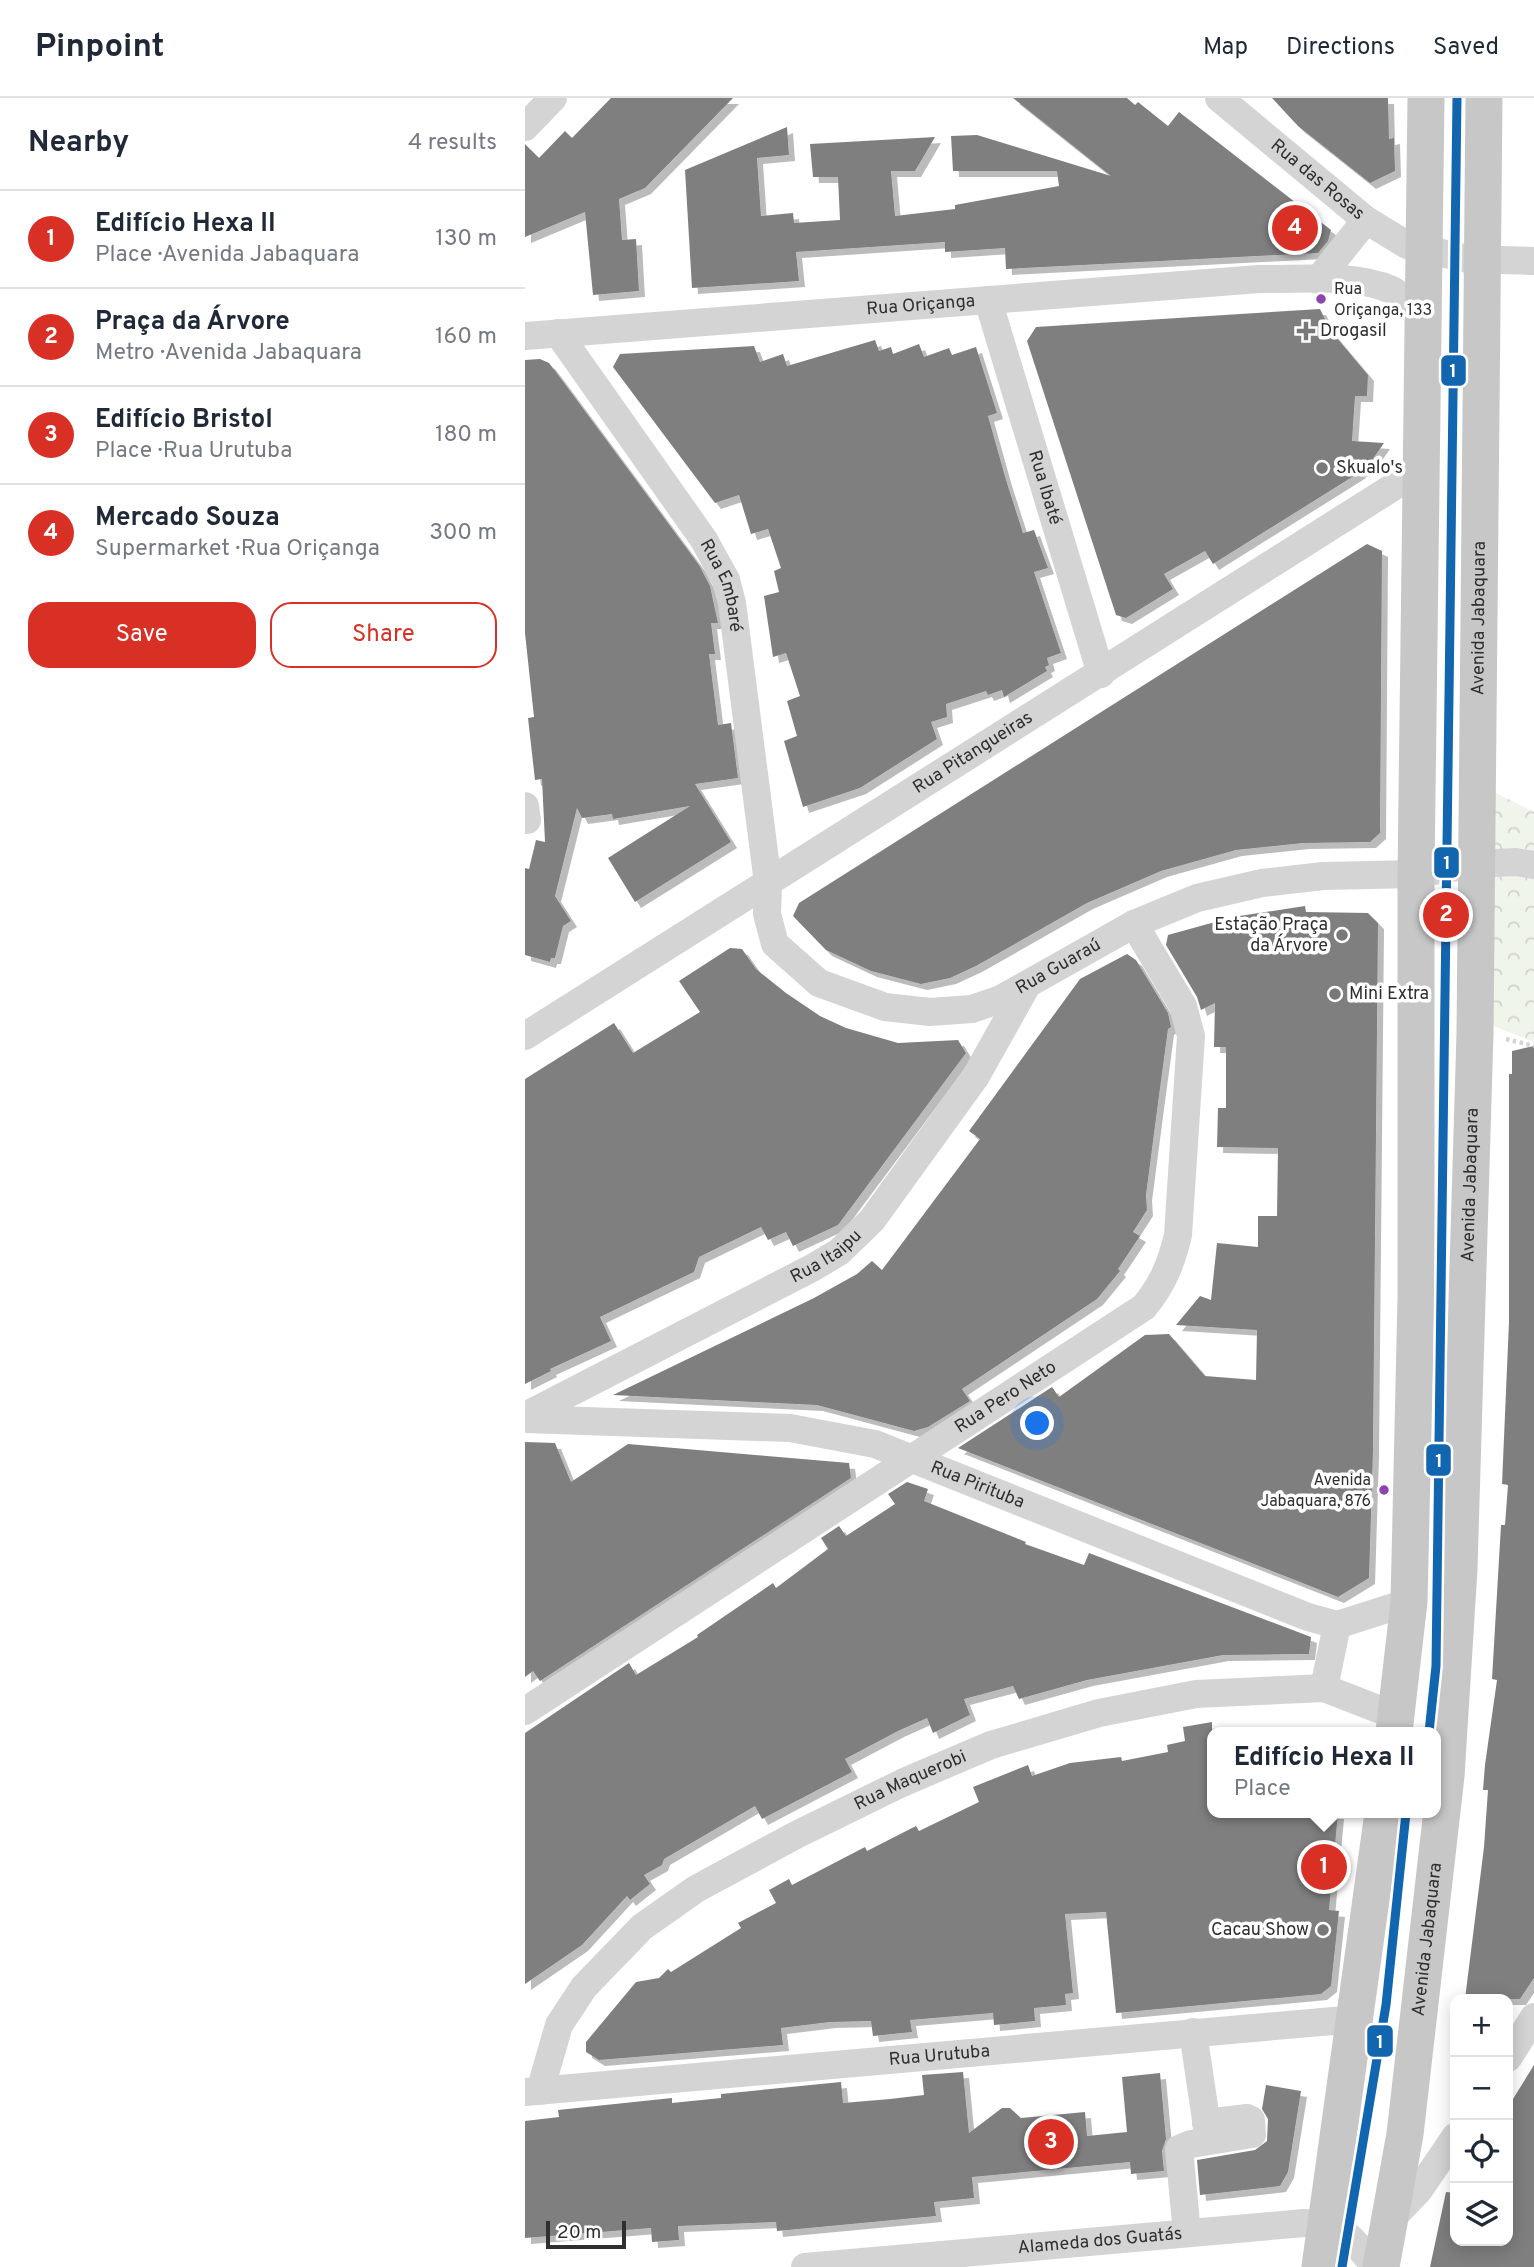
<!DOCTYPE html>
<html lang="en">
<head>
<meta charset="utf-8">
<style>
	body { margin:0; font-family:Overpass,sans-serif; background:#f2f2f3; color:#1f2937 }
	.controls { position:absolute; right:21px; bottom:21px; display:grid; overflow:hidden; border-radius:14px; box-shadow:0 4px 18px #0003 }
	.controls button { width:63px; height:63px; display:grid; place-items:center; padding:0; border:0; border-bottom:2px solid #e0e1e3; background:#fff; color:#1f2937; font:35px sans-serif }
	.scale { position:absolute; left:21px; bottom:18px; width:80px; box-sizing:border-box; padding-left:7px; border:4px solid #2f2f2f; border-top:0; font-size:19px; line-height:24px; white-space:nowrap; color:#2f2f2f; -webkit-text-stroke:5px #fff; paint-order:stroke }
	.you { position:absolute; left:513px; top:1326px; width:24px; height:24px; margin:-18px; border:5px solid #fff; border-radius:50%; background:#1a73e8; box-shadow:0 0 0 10px #1a73e833 }
	.badge { display:grid; place-items:center; width:46px; height:46px; border-radius:50%; background:#d93025; color:#fff; font-size:23px; font-weight:700 }
	.pin { position:absolute; translate:-50% -50%; border:4px solid #fff; box-shadow:0 2px 7px #0006 }
	.popup { position:absolute; left:682px; top:1629px; width:234px; height:91px; box-sizing:border-box; display:grid; place-content:center; border-radius:14px; background:#fff; filter:drop-shadow(0 2px 5px #0005); font-size:23px; white-space:nowrap; color:#747a83 }
	.popup b { font-size:26px; color:#1f2937 }
	.popup::after { content:''; position:absolute; left:50%; top:100%; margin-left:-14px; border:14px solid transparent; border-top-color:#fff }
	.list { margin:0; padding:0; list-style:none }
	h2 { display:flex; justify-content:space-between; align-items:center; height:91px; margin:0; padding:0 28px; font-size:30px }
	h2 small { font-size:23px; font-weight:400; color:#747a83 }
	.list li { display:grid; grid-template-columns:46px 1fr auto; gap:21px; align-items:center; box-sizing:border-box; height:98px; padding:0 28px; border-top:2px solid #e0e1e3 }
	.list b { display:block; font-size:26px; white-space:nowrap }
	.list p { margin:0; font-size:23px; white-space:nowrap; color:#747a83 }
	.list em { font-size:23px; font-style:normal; color:#747a83 }
	.actions { display:flex; gap:14px; padding:21px 28px }
	.actions a { flex:1; padding:16px 0; border:2px solid #d93025; border-radius:21px; text-align:center; font-size:24px; color:#d93025 }
	.actions .main { background:#d93025; color:#fff }
	.icon { flex:none; width:38px; height:38px; fill:none; stroke:currentColor; stroke-width:2; stroke-linecap:round; stroke-linejoin:round }
	.map { position:relative; flex:none; width:1009px; height:2169px; overflow:hidden }
	header { display:flex; align-items:center; gap:42px; box-sizing:border-box; height:98px; padding:0 35px; background:#fff; border-bottom:2px solid #e0e1e3 }
	header strong { font-size:33px }
	nav { display:flex; gap:38px; margin-inline-start:auto; font-size:24px }
	main { display:flex }
	aside { flex:1; background:#fff }
	.map>svg:first-child { display:block }
	.park { fill:url(#park-crowns) }
	.building { fill:#7f7f7f; filter:url(#shadow) }
	.lines { fill:none; stroke-linecap:round; stroke-linejoin:round }
	.path { stroke:#d4d4d4; stroke-width:4.5; stroke-dasharray:3.5 3.5; stroke-linecap:butt }
	.minor { stroke:#d4d4d4; stroke-width:28 }
	.major { stroke:#c7c7c7; stroke-width:37 }
	.metro-1-casing { stroke:#fff; stroke-width:14 }
	.metro-1 { stroke:#1266af; stroke-width:9 }
	.bus-dot { fill:#8e44ad; stroke:#fff; stroke-width:2.5 }
	.poi-dot { fill:#787878; stroke:#fff; stroke-width:2.5 }
	.labels { text-anchor:middle; dominant-baseline:central; stroke-width:7; stroke-linejoin:round; paint-order:stroke }
	.bus-label { font-size:16px; fill:#2f2f2f; stroke:#fff; text-anchor:start }
	.street-label { font-size:18px; fill:#2f2f2f; stroke:#fff }
	.poi-label { font-size:18px; fill:#2f2f2f; stroke:#fff; text-anchor:start }
	.line-badge { stroke:#fff; stroke-width:2.5 }
	.badge-label { font-size:19px; text-anchor:middle; font-weight:bold; fill:#fff }
</style>
</head>
<body>
<header>
<strong>Pinpoint</strong>
<nav><a>Map</a><a>Directions</a><a>Saved</a></nav>
</header>
<main>
<aside>
<h2>Nearby<small>4 results</small></h2>
<ul class="list">
<li><span class="badge">1</span><div><b>Edifício Hexa II</b><p>Place · Avenida Jabaquara</p></div><em>130 m</em></li>
<li><span class="badge">2</span><div><b>Praça da Árvore</b><p>Metro · Avenida Jabaquara</p></div><em>160 m</em></li>
<li><span class="badge">3</span><div><b>Edifício Bristol</b><p>Place · Rua Urutuba</p></div><em>180 m</em></li>
<li><span class="badge">4</span><div><b>Mercado Souza</b><p>Supermarket · Rua Oriçanga</p></div><em>300 m</em></li>
</ul>
<div class="actions"><a class="main">Save</a><a>Share</a></div>
</aside>
<div class="map">
<svg width="1009" height="2169" viewBox="0 0 1009 2169">
	<defs>
		<pattern id="park-crowns" width="20" height="18" patternUnits="userSpaceOnUse" patternTransform="scale(1.75)"><rect width="20" height="18" fill="#f0f5ec"/><path d="M2 6a3 3 0 1 1 6 0M12 15a3 3 0 1 1 6 0" fill="none" stroke="#ced2cb"/></pattern>
		<filter id="shadow"><feDropShadow dx="6" dy="6" stdDeviation="0" flood-color="#0004"/></filter>
	</defs>
	<rect width="100%" height="100%" fill="#fff"/>
	<path class="park" d="M967 693 1009 714V944L963 926Z"/>
	<path class="building" d="M86 0H208L120 90 94 101 97 142 111 141 114 193 68 197 60 114 0 139V46L14 60 40 33 47 40Z
		M488 0H602L610 7 613 4 643 28 654 14 806 132 803 143 793 155 481 171 480 150 420 154V144L271 154 274 183 167 190 160 72 262 29 264 57 232 60 236 118 268 115 269 125 315 122 313 79H288L285 46 410 39 390 73H366L370 118 430 111V107L534 88 532 73H428L426 38 452 37 586 78Z
		M747 0H863L864 41 869 40 870 73 845 85 773 28Z
		M795 211 806 233 843 277 842 298H830L827 343 859 345 845 365 832 376 688 466 680 453 639 476 648 491 601 520 591 517 502 243 511 229Z
		M350 242 354 253 366 249 368 256 394 246 399 259 424 250 427 257 451 249 472 315 463 318 481 382 498 435 509 432 523 470 509 474 536 555 522 560 524 567 520 569 522 573 479 599 477 592 463 597 461 593 421 606 422 619 406 624 412 641 335 690 278 709 259 643 272 638 262 603 275 598 261 555 248 559 239 498 254 494 249 473 256 470 243 431 226 436 214 397 190 405 88 269 95 256 229 248 235 264 258 256 262 268Z
		M15 261 24 265 34 278 174 467 185 488 193 525H186L190 556H184L193 627 206 625 213 680 170 686 206 744 110 804 83 760 165 708 88 721 87 716 57 720 52 710 30 798 46 823 38 828 30 860H26L25 864 0 857V770L4 771 11 742 20 744 17 681 10 682 3 620 9 619 0 535V262Z
		M842 446 857 453 855 735 845 744 778 745 711 752 636 773 562 805 451 868 425 880 396 886 346 873 301 852 268 818 274 805Z
		M780 808 781 814 843 815 853 825 848 1352 844 1480 813 1499 433 1350 527 1289 534 1299 620 1237 644 1236 680 1278 731 1282 732 1232 651 1227 675 1198 686 1202 692 1145 733 1149V1118H752L753 1050 692 1049 693 1010H701V949H689L690 905 676 912 672 899 641 847 643 837 708 819Z
		M205 850 217 851 231 871 261 895 295 918 321 930 373 945 433 942 441 955 313 1127 268 1148 261 1134 243 1142 236 1129 174 1159 169 1174 75 1219 86 1243 25 1271 26 1273 0 1286V981L89 925 108 955 175 914 154 883Z
		M602 856 611 862 643 915 646 929 643 931 633 1005 621 1097 622 1112 608 1134 615 1138 593 1171 595 1173 572 1201 437 1291 445 1303 403 1329 389 1333 292 1307 88 1297 289 1200 332 1176 347 1163 357 1172 455 1041 444 1033 555 881Z
		M1009 948V1880L995 1901H940L959 1749 963 1692H958L960 1667 972 1582 967 1581 976 1427H980L983 1387 977 1386 984 1224V976H987V953Z
		M0 1344 30 1345 46 1384 103 1346 324 1365 326 1380 15 1583 8 1573 0 1579Z
		M382 1384 403 1391 399 1403 501 1444 500 1446 559 1467 564 1455 786 1539 784 1556 698 1557 562 1582 494 1601 488 1588 439 1601 445 1617 408 1635 402 1620 373 1633 320 1661 327 1674 237 1721 230 1708 139 1761 137 1767 119 1777 125 1786 105 1802 102 1798 57 1847 0 1886V1635L104 1565 111 1577 173 1539 172 1537 248 1485 251 1490 303 1451 296 1440 314 1428 321 1438 370 1406 363 1396Z
		M687 1624V1715H813L804 1812 814 1813 806 1888 796 1896 591 1915 581 1814 540 1816 548 1895 540 1896 541 1907 509 1910 510 1923 469 1927 468 1915 385 1922 387 1934 348 1938 346 1923 305 1924 256 1930 258 1947 74 1962 61 1954V1944L111 1884 134 1880 143 1871 146 1874 216 1830 213 1825 251 1805 244 1792 264 1781 267 1787 340 1749 342 1753 391 1728 394 1733 454 1704 448 1689 503 1667 507 1678 545 1665 596 1659 597 1663 643 1654 642 1647 660 1643 658 1629Z
		M1009 1967V2169H905L921 2094 930 2095V2143H983V2009Z
		M438 1974 444 2035 477 2010H485L496 2020 560 2014 562 2038 602 2034 597 1979 635 1975 641 2041 637 2053 639 2073 606 2076 605 2064 447 2079 449 2100 409 2104 411 2118 252 2133 251 2124 153 2128 154 2142 127 2144 126 2130 0 2140V2023L34 2019 33 2012 147 2000V2005L196 2000V1996L316 1984 318 2005 365 2001 399 1997 397 1977Z
		M741 1987 776 1993 763 2074 755 2088 675 2097 672 2062 730 2052 742 2043 743 2021 737 2011Z"/>
	<g class="lines">
		<path class="path" d="M981 941 1009 948"/>
		<g class="minor">
			<path id="s1" d="M694 0 841 122 882 147 943 161 1009 163"/>
			<path d="M0 29 28 0"/>
			<path d="M793 182 841 122"/>
			<path id="s2" d="M463 202 576 576"/>
			<path id="s3" d="M33 235 179 442 201 482 207 505 243 785 242 816 250 846 294 885 360 909 405 914 447 911 476 901 609 826 672 800 737 785 798 778 891 776 951 766 991 764 1009 767"/>
			<path id="s4" d="M0 238 734 181C776 182 827 175 867 192 877 197 888 209 897 216"/>
			<path d="M0 708 2 722"/>
			<path id="s5" d="M0 938 895 372"/>
			<path id="s6" d="M0 1318 287 1170 314 1154 347 1122 451 978 502 887"/>
			<path id="s7" d="M0 1321 265 1330 350 1346 783 1519 812 1527 884 1504"/>
			<path d="M799 1590 812 1527"/>
			<path id="s8" d="M0 1613 619 1209C638 1186 646 1166 653 1137L666 938 658 908 609 826"/>
			<path d="M668 1934 684 2042"/>
			<path d="M983 1960 1009 1919"/>
			<path id="s9" d="M15 1993 34 1927 59 1889 117 1829 171 1791 271 1737 377 1685 466 1647 574 1615 671 1596 799 1590 871 1618"/>
			<path id="s10" d="M0 1994 831 1921"/>
			<path d="M867 2120 894 2092 930 2039"/>
			<path d="M662 2135 654 2051 666 2046 727 2036 726 2022 722 2020 681 2025"/>
			<path id="s11" d="M280 2169 779 2125C823 2128 823 2138 851 2169"/>
		</g>
		<g class="major">
			<path d="M869 1634 884 1504 891 1200V776L901 0"/>
			<path d="M795 2169 858 1715"/>
			<path id="s12" d="M856 2169 880 2036 921 1678 934 1471 950 935 959 0"/>
		</g>
		<g class="metro-1-casing">
			<path id="metro-1" d="M904 1634 911 1568 932 0
				M817 2169 861 1907 881 1715"/>
		</g>
		<use href="#metro-1" class="metro-1"/>
	</g>
	<g class="bus-dot">
		<circle cx="796" cy="201" r="6"/>
		<circle cx="859" cy="1392" r="6"/>
	</g>
	<g class="poi-dot">
		<path d="M777.5 222.5h7v7h7v7h-7v7h-7v-7h-7v-7h7z"/>
		<circle cx="797" cy="370" r="7"/>
		<circle cx="817" cy="837" r="7"/>
		<circle cx="810" cy="896" r="7"/>
		<circle cx="798" cy="1832" r="7"/>
	</g>
	<g class="labels">
		<g class="bus-label">
			<text x="809" y="192">Rua<tspan x="809" dy="21">Oriçanga, 133</tspan></text>
			<text x="846" y="1383" text-anchor="end">Avenida<tspan x="846" dy="21">Jabaquara, 876</tspan></text>
		</g>
		<g class="street-label">
			<text stroke="none"><textPath href="#s1" startOffset="128">Rua das Rosas</textPath></text>
			<text stroke="none"><textPath href="#s4" startOffset="397">Rua Oriçanga</textPath></text>
			<text stroke="none"><textPath href="#s2" startOffset="196">Rua Ibaté</textPath></text>
			<text stroke="none"><textPath href="#s3" startOffset="303">Rua Embaré</textPath></text>
			<text stroke="none"><textPath href="#s12" startOffset="1654">Avenida Jabaquara</textPath></text>
			<text stroke="none"><textPath href="#s5" startOffset="530">Rua Pitangueiras</textPath></text>
			<text stroke="none"><textPath href="#s3" startOffset="980">Rua Guaraú</textPath></text>
			<text stroke="none"><textPath href="#s12" startOffset="1087">Avenida Jabaquara</textPath></text>
			<text stroke="none"><textPath href="#s6" startOffset="341">Rua Itaipu</textPath></text>
			<text stroke="none"><textPath href="#s8" startOffset="574">Rua Pero Neto</textPath></text>
			<text stroke="none"><textPath href="#s7" startOffset="462">Rua Pirituba</textPath></text>
			<text stroke="none"><textPath href="#s9" startOffset="504">Rua Maquerobi</textPath></text>
			<text stroke="none"><textPath href="#s12" startOffset="331">Avenida Jabaquara</textPath></text>
			<text stroke="none"><textPath href="#s10" startOffset="416">Rua Urutuba</textPath></text>
			<text stroke="none"><textPath href="#s11" startOffset="296">Alameda dos Guatás</textPath></text>
		</g>
		<g class="poi-label">
			<text x="795" y="233">Drogasil</text>
			<text x="811" y="370">Skualo's</text>
			<text x="803" y="827" text-anchor="end">Estação Praça<tspan x="803" dy="21">da Árvore</tspan></text>
			<text x="824" y="896">Mini Extra</text>
			<text x="784" y="1832" text-anchor="end">Cacau Show</text>
		</g>
	</g>
	<g class="line-badge">
		<rect x="915" y="256" width="27" height="33" rx="7" fill="#1266af"/>
		<rect x="908" y="748" width="27" height="33" rx="7" fill="#1266af"/>
		<rect x="900" y="1345" width="27" height="34" rx="7" fill="#1266af"/>
		<rect x="841" y="1926" width="28" height="34" rx="7" fill="#1266af"/>
	</g>
	<g class="badge-label">
		<text x="928" y="279">1</text>
		<text x="922" y="771">1</text>
		<text x="914" y="1369">1</text>
		<text x="855" y="1950">1</text>
	</g>
</svg>
<div class="controls">
<button>+</button>
<button>−</button>
<button><svg class="icon" aria-label="locate" viewBox="0 0 24 24"><circle cx="12" cy="12" r="6"/><path d="M12 2v4M12 18v4M2 12h4M18 12h4"/></svg></button>
<button><svg class="icon" aria-label="layers" viewBox="0 0 24 24"><path d="M12 4l9 5-9 5-9-5zM3 14l9 5 9-5"/></svg></button>
</div>
<div class="scale">20 m</div>
<div class="you"></div>
<div class="pin badge" style="left:799px;top:1769px">1</div>
<div class="popup"><b>Edifício Hexa II</b>Place</div>
<div class="pin badge" style="left:921px;top:817px">2</div>
<div class="pin badge" style="left:526px;top:2044px">3</div>
<div class="pin badge" style="left:770px;top:130px">4</div>
</div>
</main>
</body>
</html>
